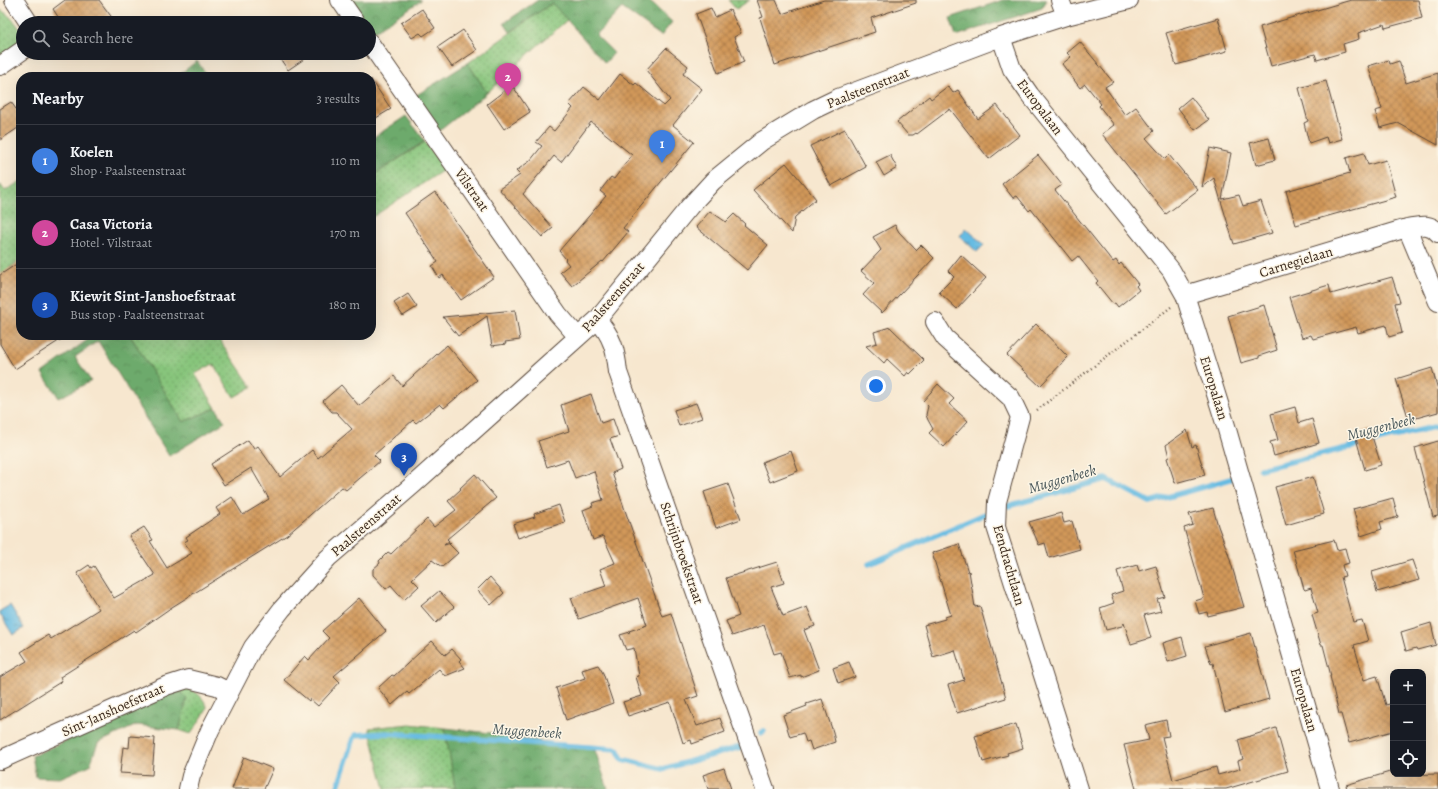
<!DOCTYPE html>
<html lang="en">
<head>
<meta charset="utf-8">
<style>
	body { margin:0; font-family:Alegreya,serif; background:#242831; color:#f1f3f6 }
	.controls { position:absolute; right:12px; bottom:12px; display:grid; overflow:hidden; border-radius:8px; box-shadow:0 4px 16px #0002 }
	.controls button { width:36px; height:36px; display:grid; place-items:center; padding:0; border:0; border-bottom:1px solid #363941; background:#171b24; color:#f1f3f6; font:20px sans-serif }
	.you { position:absolute; left:876px; top:386px; width:14px; height:14px; margin:-10px; border:3px solid #fff; border-radius:50%; background:#1a73e8; box-shadow:0 0 0 6px #1a73e833 }
	.badge { display:grid; place-items:center; width:26px; height:26px; border-radius:50%; background:#ea580c; color:#fff; font-size:13px; font-weight:700 }
	.pin { position:absolute; translate:-50% -33px; filter:drop-shadow(0 1px 2px #0008) }
	.pin::after { content:''; position:absolute; top:21px; width:14px; height:12px; background:inherit; clip-path:polygon(0 0,100% 0,50% 100%) }
	.list { margin:0; padding:0; list-style:none }
	h2 { display:flex; justify-content:space-between; align-items:center; height:52px; margin:0; padding:0 16px; font-size:17px }
	h2 small { font-size:13px; font-weight:400; color:#9ea1a6 }
	.list li { display:grid; grid-template-columns:26px 1fr auto; gap:12px; align-items:center; box-sizing:border-box; height:72px; padding:0 16px; border-top:1px solid #363941 }
	.list b { display:block; font-size:15px; white-space:nowrap }
	.list p { margin:0; font-size:13px; white-space:nowrap; color:#9ea1a6 }
	.list em { font-size:13px; font-style:normal; color:#9ea1a6 }
	.icon { flex:none; width:22px; height:22px; fill:none; stroke:currentColor; stroke-width:2; stroke-linecap:round; stroke-linejoin:round }
	.map { position:relative; flex:none; width:1438px; height:789px; overflow:hidden }
	.search { position:absolute; background:#171b24; box-shadow:0 4px 16px #0002; left:16px; top:16px; width:360px; height:44px; display:flex; align-items:center; gap:10px; box-sizing:border-box; padding:0 14px; border-radius:22px; color:#9ea1a6; font-size:15px }
	.panel { position:absolute; background:#171b24; box-shadow:0 4px 16px #0002; left:16px; top:72px; width:360px; height:268px; border-radius:16px }
	.map>svg:first-child { display:block }
	.grass { fill:url(#grass-dots); stroke:#61784d }
	.forest { fill:url(#forest-crowns); stroke:#546a45 }
	.water { fill:url(#water-ripples); stroke:#507280 }
	.lines { fill:none; stroke-linecap:round; stroke-linejoin:round }
	.stream { stroke:#66bbe2; stroke-width:5.5 }
	.building { fill:url(#building-cross-hatch) }
	.minor-casing { stroke:#574639; stroke-width:20 }
	.path { stroke:#574639; stroke-width:2.5; stroke-dasharray:1 3; stroke-linecap:butt }
	.minor { stroke:#fff; stroke-width:18 }
	.labels { text-anchor:middle; dominant-baseline:central; stroke-width:3; stroke-linejoin:round; paint-order:stroke }
	.street-label { font-size:14px; fill:#3b2a1e; stroke:#fcf5e5 }
	.water-label { font-size:15px; font-style:italic; fill:#485659; stroke:#fcf5e5 }
</style>
</head>
<body>
<div class="map">
<svg width="1438" height="789" viewBox="0 0 1438 789">
	<defs>
		<pattern id="grass-dots" width="8" height="8" patternUnits="userSpaceOnUse"><rect width="8" height="8" fill="#87c57c"/><path d="M2 2h.1M6 6h.1" fill="none" stroke="#70a065" stroke-width="1.8" stroke-linecap="round"/></pattern>
		<pattern id="forest-crowns" width="20" height="18" patternUnits="userSpaceOnUse"><rect width="20" height="18" fill="#6daa6c"/><path d="M2 6a3 3 0 1 1 6 0M12 15a3 3 0 1 1 6 0" fill="none" stroke="#5b8b58"/></pattern>
		<pattern id="water-ripples" width="26" height="14" patternUnits="userSpaceOnUse"><rect width="26" height="14" fill="#66bbe2"/><path d="M2 4q2-2 4 0t4 0M15 11q2-2 4 0t4 0" fill="none" stroke="#5598b7"/></pattern>
		<pattern id="building-cross-hatch" width="8" height="8" patternUnits="userSpaceOnUse"><rect width="8" height="8" fill="#d1985a"/><path d="M0 0l8 8M0 8l8-8" fill="none" stroke="#ab7c4a"/></pattern>
	</defs>
	<rect width="100%" height="100%" fill="#fcf5e5"/>
	<filter id="ink" filterUnits="userSpaceOnUse"><feTurbulence type="fractalNoise" baseFrequency=".025" numOctaves="2"/><feDisplacementMap in="SourceGraphic" scale="8" xChannelSelector="R" yChannelSelector="G"/><feConvolveMatrix kernelMatrix="1 2 1 2 8 2 1 2 1" color-interpolation-filters="sRGB"/></filter>
	<filter id="wash" filterUnits="userSpaceOnUse"><feTurbulence type="fractalNoise" baseFrequency=".012" numOctaves="4" result="noise"/><feDisplacementMap in="SourceGraphic" scale="16" xChannelSelector="R" yChannelSelector="G"/><feGaussianBlur stdDeviation="0.9" result="paint"/><feColorMatrix in="noise" values="0 0 0 0 0 0 0 0 0 0 0 0 0 0 0 0 0 1.4 0 .05"/><feComposite in="paint" operator="in"/></filter>
	<g filter="url(#wash)">
		<rect width="100%" height="100%" fill="#f7e7cf"/>
		<path class="grass" d="M728 0H750L736 9Z
			M552 3 567 20 536 47 487 93 468 63Z
			M0 10C8 13 18 24 21 32 21 35 21 39 20 42L0 56Z
			M425 142 445 169 371 218V177Z
			M21 181V260L0 274V184L5 191Z
			M130 335H216L252 387 234 397 213 364 195 374 216 408 183 422Z
			M184 689C195 689 202 696 207 706L206 711 191 734 179 730 187 698 176 691Z
			M410 724 445 728 455 788 385 789 369 728Z"/>
		<path class="forest" d="M348 0H422L372 33 369 29V23H365Z
			M538 0H648L672 22 661 36 622 8 596 35 614 53 605 63 552 3 510 32 504 23Z
			M1003 0H1047L1042 8 956 36 950 18Z
			M197 61 206 74 202 77H176Z
			M468 63 487 93 438 132 415 96Z
			M406 116 425 141 371 177V139Z
			M88 335H130L183 422 216 408 225 422 169 456 98 341 75 357 91 381 59 398 42 373 90 338Z
			M176 691 181 692 187 698 179 730 137 725 98 743 90 765 60 778 36 777 32 756Z
			M445 728 491 733 595 750 608 789H451L455 788Z"/>
		<path class="water" d="M966 228 984 245 977 252 960 236Z
			M10 605 24 628 13 635 0 614V611Z"/>
		<g class="lines">
			<path class="stream" d="M1260 469 1438 426
				M1008 506 1106 479 1150 502 1234 478
				M869 564 985 514
				M761 733 764 731
				M337 789 355 735 386 733 617 749 622 759 663 769 744 746"/>
		</g>
		<g id="blocks">
			<path class="building" d="M65 0H99L116 23H62L53 9Z
				M757 0H776L782 14 824 0H916V3L871 18 875 32 775 65 760 18 763 17Z
				M1351 0H1418L1422 18 1385 28 1384 24 1358 33 1359 39 1343 44 1345 52 1317 60 1315 54 1271 66 1260 27Z
				M711 8 715 17 730 10 741 33 734 37 744 62 718 73 696 14Z
				M422 9 435 28 423 36 420 33 412 38 401 23Z
				M1218 18 1227 51 1176 65 1166 33Z
				M463 30 477 50 452 67 438 47Z
				M1080 42 1113 82 1105 87 1125 115 1136 107 1154 131 1146 138 1165 159 1169 155 1198 190 1166 214 1102 134 1114 125 1099 106 1101 104 1085 84 1080 88 1062 64 1071 57 1067 53Z
				M666 48 688 66 683 74 702 89 673 125 694 142 623 228 628 232 603 262 602 261 572 286 560 272 569 265 565 260 566 259 559 251 606 196 600 191 611 177 614 179 632 155 591 122 561 162 554 156 523 194 553 228 542 237 499 189 520 175 516 171 530 161 542 146 536 142 549 127 554 131 573 108 569 104 584 87 600 100 620 74 634 85 636 83 664 106 670 100 646 70Z
				M276 53H313L288 70Z
				M1389 60 1390 64 1399 61 1406 83 1438 73V145L1398 123 1380 128 1375 111 1382 109 1368 66Z
				M371 79 391 109 371 121Z
				M1326 81 1342 139 1328 143 1326 137 1309 143 1304 123 1308 121 1299 88Z
				M512 85 530 112 504 129 487 104Z
				M948 86 953 93 958 90 978 119 997 105 1020 135 989 159 950 109 917 134 916 133 913 135H908L897 122 929 96 931 99Z
				M1191 97 1209 120 1195 130 1178 108Z
				M11 102 21 116V126L0 140V109Z
				M845 129 866 167 831 186 810 146Z
				M1269 138 1275 160 1256 165 1250 143Z
				M1210 148 1231 153 1222 199 1239 195 1243 206 1261 201 1272 233 1234 244 1214 178 1202 187Z
				M1364 153 1368 165 1386 160 1396 197 1296 225 1286 191 1350 173 1346 158Z
				M890 155 897 168 884 176 876 162Z
				M1038 155 1062 185 1055 190 1113 262 1116 260 1119 265 1121 263 1138 284 1136 286 1139 290 1118 307 1115 303 1113 304 1096 283 1098 281 1078 256 1072 261 1031 209 1029 211 1017 196 1013 198 1002 184Z
				M786 163 816 199 795 217 792 233 753 190Z
				M435 192 494 277 461 300 443 275 439 278 432 266 438 262 405 213Z
				M710 211 726 222 734 214 745 224 744 225 768 245 747 270 696 227Z
				M895 225 899 232 916 250 921 245 934 258 882 313 863 295 874 283 861 271 881 250 873 237Z
				M961 255 986 278 957 309 939 292 954 277 948 271Z
				M21 261V335H68L15 369 0 344V275Z
				M1392 277 1400 302 1395 303 1402 333 1389 337 1386 325 1358 333 1356 327 1313 339 1311 335 1302 338 1289 297 1329 285 1331 294Z
				M408 294 417 307 403 316 394 303Z
				M1264 305 1277 350 1259 356V358L1241 363 1228 316Z
				M515 310 520 340 505 342 506 344 492 346 487 316 458 336 443 317Z
				M1036 324 1068 357 1040 386 1007 355Z
				M890 327 924 360 910 374 908 372 905 376 887 359 884 363 866 346 877 343 874 332Z
				M447 345 477 380 462 393 444 408 440 404 416 423 413 420 374 455 380 461 346 490 342 487 287 535 172 607 136 632 134 630 60 677 62 681 0 720V677L27 661 21 652 48 635 51 639 99 609 77 573 89 565 91 568 94 566 114 598 155 575 129 536 144 527 153 540 150 541 167 568 192 553 184 542 188 540 186 537 220 514 216 508 232 497 243 515 269 499 251 468 224 485 211 464 248 440 254 449 258 446 280 477 312 450 318 458 352 429 336 412H332L323 401 341 385 359 406 394 376 402 386Z
				M1432 368 1438 390V412L1409 420 1396 379Z
				M938 384 954 399 949 404 968 421 944 447 929 433 933 429 928 420 926 415 928 406 923 401Z
				M591 394 601 423 613 419 619 436 610 439 621 469 612 473 662 616 671 613 698 696 686 700 697 726 720 718 725 732 692 744 691 740 683 743 670 702 628 716 623 702 642 696 636 677 639 676 634 648 626 650 620 635 630 632 629 631 647 625 638 598 579 619 571 598 606 586 600 569 615 563 603 536 593 540 583 510 593 506 592 503 603 500 594 471 575 478 568 460 547 467 538 441 569 431 561 405Z
				M696 403 702 418 679 426 674 410Z
				M1295 407 1299 423 1312 419 1319 443 1274 456 1270 442 1278 440 1271 414Z
				M1187 430 1192 447 1196 445 1205 475 1175 483 1167 458 1169 457 1166 445Z
				M1370 430 1381 465 1365 470 1355 435Z
				M1438 441V516L1433 517 1415 448Z
				M791 451 798 471 770 482 762 462Z
				M475 474 496 498 447 539 449 541 444 545 451 543 449 544 458 553 442 567 432 560 412 579 419 586 404 600 391 585 386 589 373 575V569L380 563 379 561 388 552 391 554 427 519 434 527 456 510 448 501 461 489 460 488Z
				M1313 477 1324 514 1286 525 1275 487Z
				M728 484 741 519 716 528 704 492Z
				M1393 498 1398 517 1380 522 1382 529 1361 536 1353 509Z
				M559 505 565 522 518 538 513 524 535 517 534 514Z
				M1213 508 1218 526 1228 553 1244 607 1208 616 1207 612 1199 614 1195 601 1204 598 1184 528 1193 525 1189 514Z
				M1061 513 1064 523 1072 521 1080 549 1049 558 1045 543 1039 545 1029 522Z
				M1334 540 1337 550 1345 548 1349 563 1342 565 1345 576 1341 577 1353 622 1362 620 1368 641 1354 645 1364 680 1377 676 1386 705 1393 703V731L1349 743 1341 714H1339L1330 676H1331L1323 645H1321L1312 615 1318 613 1311 588 1305 590 1304 589 1293 550Z
				M959 544 968 572 969 571 975 607 980 606 1006 698 957 713 948 685 964 680 955 650 933 657 924 625 945 619V617L951 615 932 553Z
				M1412 560 1419 580 1377 592 1372 572Z
				M777 562 784 583 771 587 783 616 807 607 815 626 804 630 819 670 801 677V675L790 678 781 652 774 654 764 625 732 636 726 621 739 616 726 578Z
				M1137 565 1139 571 1156 566 1165 597 1157 599 1161 611 1144 615 1151 638 1131 644 1124 623 1122 626 1106 630 1100 608 1114 603 1111 595 1123 591 1117 571Z
				M490 577 504 593 491 605 477 590Z
				M439 591 454 607 436 623 421 606Z
				M359 598 386 631 334 676 340 682 318 706 310 699 309 701 284 680 305 656 309 660 329 638 322 631Z
				M1431 623 1436 645 1417 650 1416 648 1406 651 1401 632Z
				M1251 633 1269 699 1225 712 1213 663 1211 664 1205 646Z
				M1182 637 1187 656 1168 662 1163 643Z
				M432 641 445 655 452 649 461 659 459 661 465 668 445 676 439 669 409 694 407 692 392 705 378 688 392 675 394 676Z
				M849 662 855 677 838 683 833 668Z
				M598 665 603 673 613 703 566 720 556 688 585 678 582 670Z
				M822 699 833 732 835 742 812 750 809 741 806 742 803 733 790 737 783 715 807 706 806 704Z
				M1166 720 1169 736 1162 737 1173 780 1216 767 1218 775 1240 769 1238 761 1243 759 1238 740 1276 728 1288 771 1226 789H1136L1124 745 1149 740 1145 725Z
				M1016 724 1023 748 1007 753 1008 755 983 762 975 736Z
				M130 736 155 738 152 775 120 773 123 747 129 748Z
				M244 757 273 769 264 789H232Z
				M724 768 731 789H708L703 775Z
				M1393 771V774H1403V775L1438 774V789H1347L1346 785Z"/>
		</g>
	</g>
	<g filter="url(#ink)">
		<use href="#blocks" fill-opacity="0" stroke="#574639" stroke-width="1"/>
		<g class="lines">
			<g class="minor-casing">
				<path id="minor" d="M14 0 29 23
					M340 0 356 23
					M1060 0 1066 16
					M1001 37 1012 69 1030 95 1171 270 1185 295 1226 426 1330 789
					M369 42 558 314 578 337
					M0 66 23 50
					M1407 228 1438 302
					M1185 295 1407 228C1419 226 1430 222 1438 233
					M597 320C612 335 616 351 618 372L765 789
					M935 322 945 338 1011 398 1020 417 997 502 996 527 1079 789
					M0 760 166 686 188 679 217 686 229 692
					M188 789 191 776 210 730 253 647 282 609 328 558 414 484 597 320 690 206 713 181 762 141 813 110 838 98 1001 37 1066 16 1129 0"/>
			</g>
			<path class="path" d="M1037 410 1171 307"/>
			<use href="#minor" class="minor"/>
		</g>
	</g>
	<g class="labels">
		<g class="street-label">
			<text transform="translate(868 88) rotate(-22)">Paalsteenstraat</text>
			<text transform="translate(1040 107) rotate(53)">Europalaan</text>
			<text transform="translate(472 190) rotate(55)">Vilstraat</text>
			<text transform="translate(1296 262) rotate(-17)">Carnegielaan</text>
			<text transform="translate(613 297) rotate(-49)">Paalsteenstraat</text>
			<text transform="translate(1214 388) rotate(73)">Europalaan</text>
			<text transform="translate(366 525) rotate(-41)">Paalsteenstraat</text>
			<text transform="translate(682 553) rotate(71)">Schrijnbroekstraat</text>
			<text transform="translate(1009 565) rotate(74)">Eendrachtlaan</text>
			<text transform="translate(1304 700) rotate(74)">Europalaan</text>
			<text transform="translate(113 710) rotate(-24)">Sint-Janshoefstraat</text>
		</g>
		<g class="water-label">
			<text transform="translate(1381 427) rotate(-14)">Muggenbeek</text>
			<text transform="translate(1062 479) rotate(-16)">Muggenbeek</text>
			<text transform="translate(527 731) rotate(4)">Muggenbeek</text>
		</g>
	</g>
</svg>
<div class="controls">
<button>+</button>
<button>−</button>
<button><svg class="icon" aria-label="locate" viewBox="0 0 24 24"><circle cx="12" cy="12" r="6"/><path d="M12 2v4M12 18v4M2 12h4M18 12h4"/></svg></button>
</div>
<div class="you"></div>
<div class="pin badge" style="left:662px;top:163px;background:#3f7fe0">1</div>
<div class="pin badge" style="left:508px;top:96px;background:#d1479c">2</div>
<div class="pin badge" style="left:404px;top:476px;background:#1a4fb4">3</div>
<div class="search"><svg class="icon" aria-label="search" viewBox="0 0 24 24"><circle cx="10" cy="10" r="6"/><path d="M15 15l6 6"/></svg>Search here</div>
<section class="panel">
<h2>Nearby<small>3 results</small></h2>
<ul class="list">
<li><span class="badge" style="background:#3f7fe0">1</span><div><b>Koelen</b><p>Shop · Paalsteenstraat</p></div><em>110 m</em></li>
<li><span class="badge" style="background:#d1479c">2</span><div><b>Casa Victoria</b><p>Hotel · Vilstraat</p></div><em>170 m</em></li>
<li><span class="badge" style="background:#1a4fb4">3</span><div><b>Kiewit Sint-Janshoefstraat</b><p>Bus stop · Paalsteenstraat</p></div><em>180 m</em></li>
</ul>
</section>
</div>
</body>
</html>
